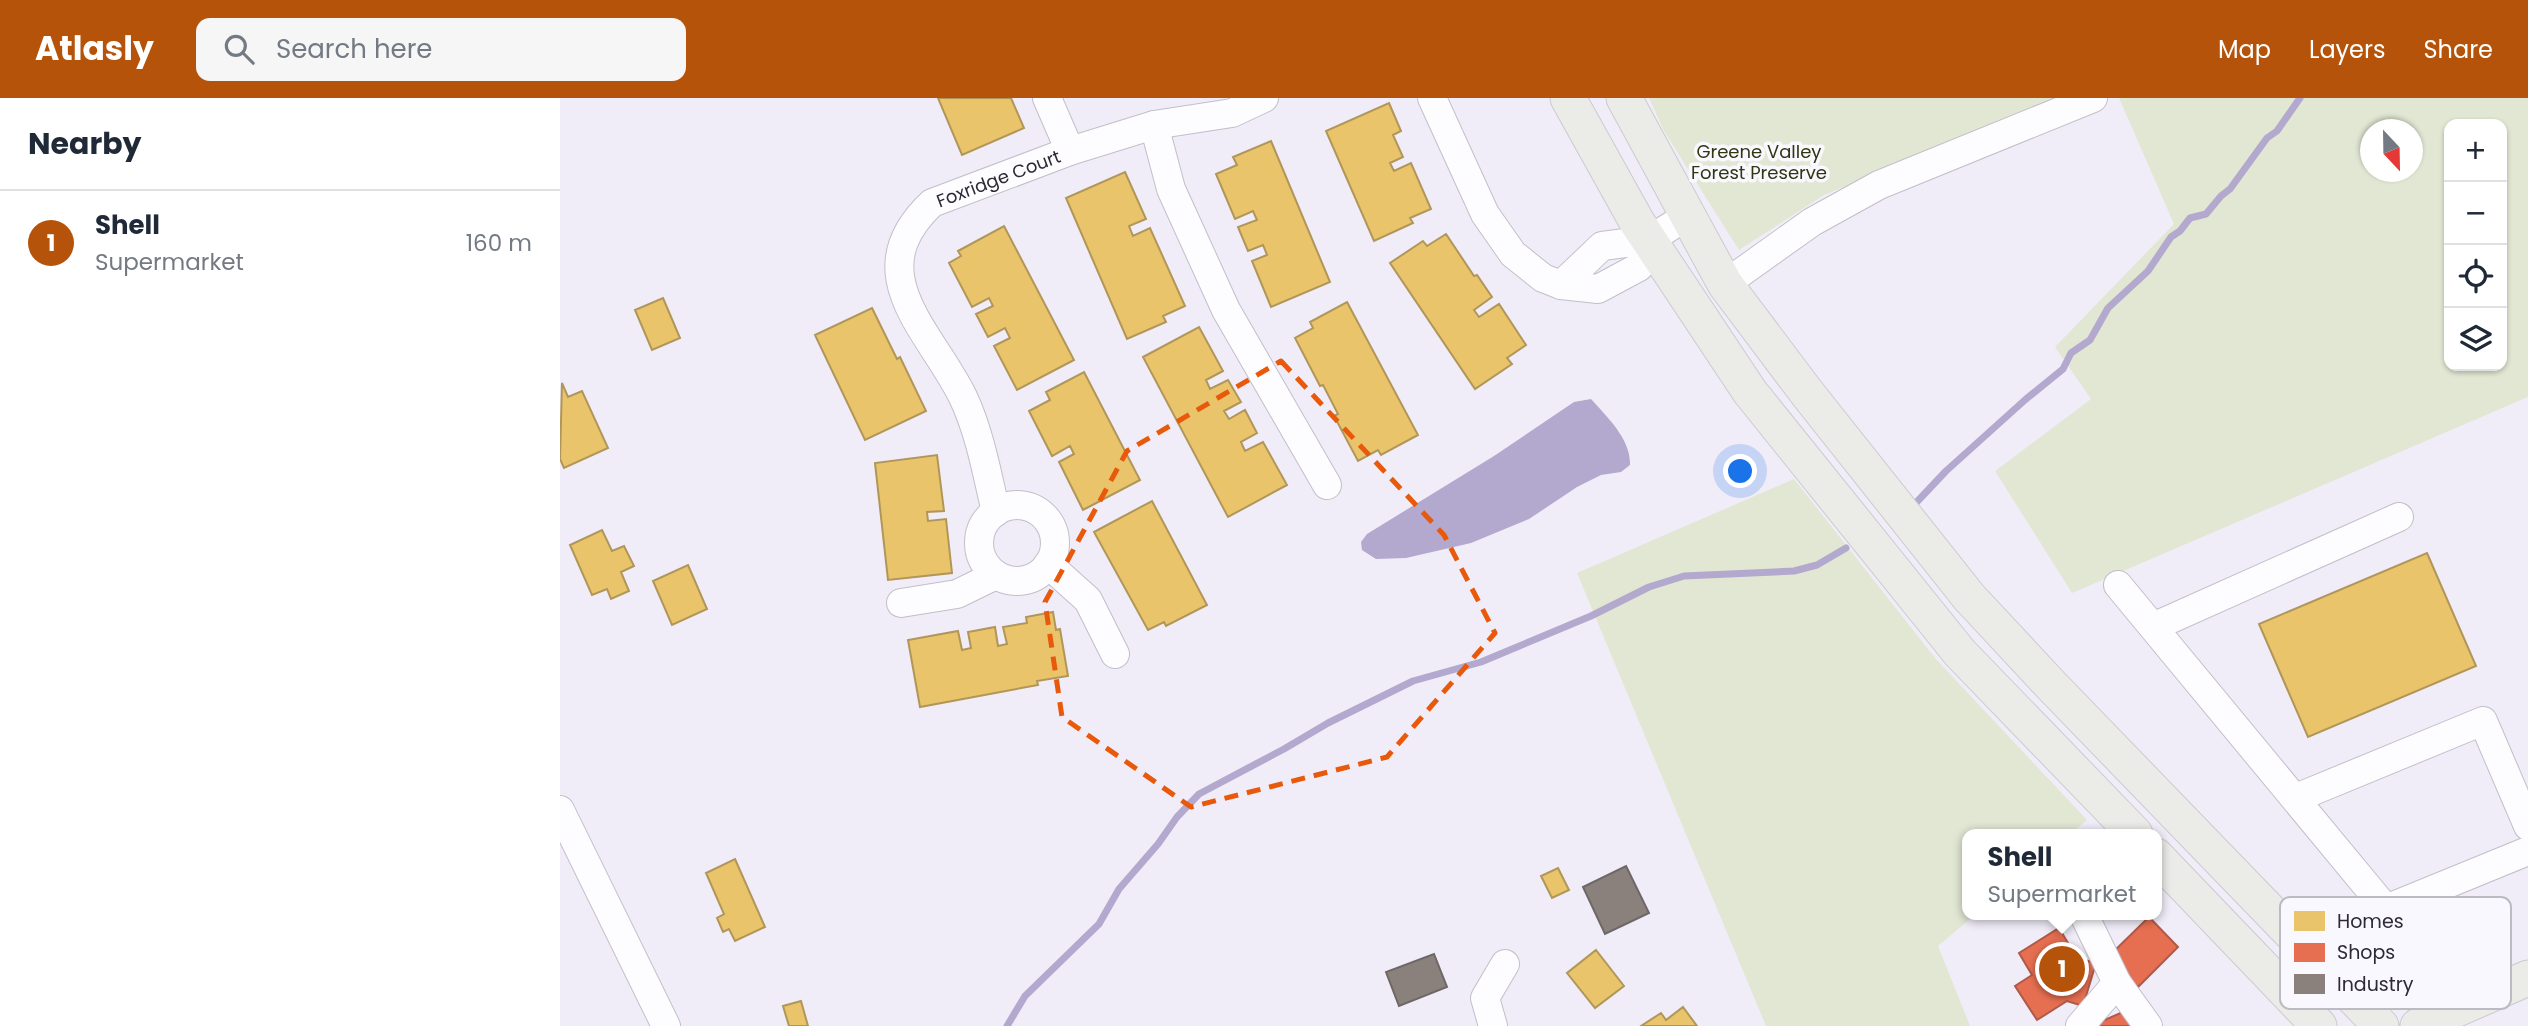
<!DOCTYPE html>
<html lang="en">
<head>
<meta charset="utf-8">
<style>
	body { margin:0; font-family:Poppins,sans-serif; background:#f6f6f7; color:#1f2937 }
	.controls { position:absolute; right:21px; top:21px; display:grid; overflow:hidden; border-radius:14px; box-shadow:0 2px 5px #0004 }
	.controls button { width:63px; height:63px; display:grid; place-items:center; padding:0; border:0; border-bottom:2px solid #e0e1e3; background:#fff; color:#1f2937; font:35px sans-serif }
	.compass { position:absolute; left:1800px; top:21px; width:63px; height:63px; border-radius:50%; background:#fff; box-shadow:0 2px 5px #0004; rotate:158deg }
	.you { position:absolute; left:1181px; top:374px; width:24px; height:24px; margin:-18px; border:5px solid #fff; border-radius:50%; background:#1a73e8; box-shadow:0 0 0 10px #1a73e833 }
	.badge { display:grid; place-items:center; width:46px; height:46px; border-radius:50%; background:#b45309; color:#fff; font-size:23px; font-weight:700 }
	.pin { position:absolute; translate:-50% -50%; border:4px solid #fff; box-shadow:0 2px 7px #0006 }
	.popup { position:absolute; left:1402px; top:731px; width:200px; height:91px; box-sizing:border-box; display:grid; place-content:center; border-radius:14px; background:#fff; filter:drop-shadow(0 2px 5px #0005); font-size:23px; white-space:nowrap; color:#747a83 }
	.popup b { font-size:26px; color:#1f2937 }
	.popup::after { content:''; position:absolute; left:50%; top:100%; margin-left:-14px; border:14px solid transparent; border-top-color:#fff }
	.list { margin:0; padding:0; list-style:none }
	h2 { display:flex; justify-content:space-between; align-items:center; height:91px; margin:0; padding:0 28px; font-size:30px }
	h2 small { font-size:23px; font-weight:400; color:#747a83 }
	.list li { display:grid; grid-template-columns:46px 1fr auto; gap:21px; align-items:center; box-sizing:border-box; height:105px; padding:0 28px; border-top:2px solid #e0e1e3 }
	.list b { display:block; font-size:26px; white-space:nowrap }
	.list p { margin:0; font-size:23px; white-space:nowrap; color:#747a83 }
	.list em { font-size:23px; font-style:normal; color:#747a83 }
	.icon { flex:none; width:38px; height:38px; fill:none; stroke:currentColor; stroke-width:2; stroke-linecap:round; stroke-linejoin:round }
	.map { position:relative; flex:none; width:1968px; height:928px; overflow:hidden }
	header { display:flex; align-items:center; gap:42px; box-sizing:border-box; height:98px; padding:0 35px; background:#b45309; color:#fff }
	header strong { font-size:33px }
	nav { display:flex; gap:38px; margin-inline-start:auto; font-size:24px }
	.search { width:490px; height:63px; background:#f6f6f7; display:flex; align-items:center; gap:18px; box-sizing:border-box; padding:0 24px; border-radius:14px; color:#747a83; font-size:26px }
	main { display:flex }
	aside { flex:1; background:#fff }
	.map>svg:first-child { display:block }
	.green { fill:#e1e7d3; fill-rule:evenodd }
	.water { fill:#b3a8cd }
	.homes { fill:#e9c46a; stroke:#b1965a; stroke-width:2 }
	.shops { fill:#e76f51; stroke:#af5a49; stroke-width:2 }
	.industry { fill:#8a817c; stroke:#6e6767; stroke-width:2 }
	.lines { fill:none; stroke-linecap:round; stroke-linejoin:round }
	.stream { stroke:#b3a8cd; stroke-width:7 }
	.minor-casing { stroke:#c2bfc9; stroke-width:30 }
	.major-casing { stroke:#cbcad0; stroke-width:37 }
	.minor { stroke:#fdfcfe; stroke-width:28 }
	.major { stroke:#ebece7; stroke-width:35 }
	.marked { fill:none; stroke:#e8590c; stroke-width:5; stroke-dasharray:14 9; stroke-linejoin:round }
	.labels { text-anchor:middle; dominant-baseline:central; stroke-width:7; stroke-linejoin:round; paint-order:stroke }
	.park-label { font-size:18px; fill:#2f3710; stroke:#faf8ff }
	.street-label { font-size:18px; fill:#2d2935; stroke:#faf8ff }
	.key { fill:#faf8ff; stroke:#bcbac2; stroke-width:2 }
	.key-label { font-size:19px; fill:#2d2935 }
</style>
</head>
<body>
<header>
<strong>Atlasly</strong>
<div class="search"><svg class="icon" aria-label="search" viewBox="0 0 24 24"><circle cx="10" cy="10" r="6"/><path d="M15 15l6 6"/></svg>Search here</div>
<nav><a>Map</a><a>Layers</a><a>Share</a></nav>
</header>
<main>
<aside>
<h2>Nearby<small></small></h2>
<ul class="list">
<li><span class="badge">1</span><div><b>Shell</b><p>Supermarket</p></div><em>160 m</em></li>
</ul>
</aside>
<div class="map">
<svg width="1968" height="928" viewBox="0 0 1968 928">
	<rect width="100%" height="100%" fill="#f0edf8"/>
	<path class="green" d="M1089 0H1500L1264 97 1179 152 1104 33Z
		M1559 0H1968V299L1512 495 1435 373 1531 301 1495 249 1614 126ZM1889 26H1942V268H1889ZM1811 32H1853V74H1811Z
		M1234 381 1375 560 1527 722 1510 736H1408V817H1415L1378 848 1410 928H1206L1017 475Z"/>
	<path class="water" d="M1031 301C1047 319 1071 341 1070 367L1061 374 1041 377 1017 389 969 421 911 445 846 460 816 461 802 452 801 444 807 436 934 358 1014 304Z"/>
	<path class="homes" d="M378 0H451L464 30 402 57Z
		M829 5 841 33 833 37 843 59 830 65 834 73 851 65 871 111 850 120 853 125 814 143 766 33Z
		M711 43 770 184 711 209 692 163 707 157 703 147 688 153 678 129 697 122 693 113 675 121 656 76 677 67 673 59Z
		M565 74 586 121 569 128 573 138 590 130 625 208 603 218 606 224 567 241 506 100Z
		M444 128 514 262 457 292 434 248 450 240 445 230 428 239 416 216 433 208 429 200 412 209 389 165 401 158 398 153Z
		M886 136 914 178 917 177 932 199 914 212 919 219 939 206 966 247 947 260 952 266 915 291 830 165 863 143 867 148Z
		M103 200 120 240 92 252 75 212Z
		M787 204 858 337 821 357 818 352 798 363 774 318 778 316 763 287 760 288 735 240 753 230 750 224Z
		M312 210 337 261 340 259 366 313 305 342 255 237Z
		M639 229 663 273 646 282 650 291 668 282 681 304 664 313 669 321 685 312 697 335 681 344 685 353 703 344 727 387 668 419 583 259Z
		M524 274 580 382 523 412 499 364 514 356 510 348 492 358 469 313 490 302 486 294Z
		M2 285 8 299 22 293 48 350 4 370 0 361Z
		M377 357 384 413 367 414 368 423 386 421 392 475 328 482 315 365Z
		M592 403 647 507 606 528 604 524 588 532 534 434Z
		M42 432 52 453 64 448 74 468 61 474 69 493 51 501 47 491 32 497 10 447Z
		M1867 455 1916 568 1748 639 1699 526Z
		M128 467 147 511 112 527 93 483Z
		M493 514 496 532 500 531 508 578 477 583 478 587 360 609 348 542 398 533 402 552 411 550 408 534 435 529 438 548 447 546 443 529 467 525 466 519Z
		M175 761 205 829 175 843 169 831 163 834 157 820 164 816 146 775Z
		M998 770 1009 792 992 800 981 778Z
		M1036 852 1064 888 1035 910 1007 875Z
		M241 903 248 928H229L223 908Z
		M1123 909 1137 928H1081L1101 915 1106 922Z"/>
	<path class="shops" d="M1589 819 1618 849 1578 889 1548 859Z
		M1499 830 1517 860 1536 865 1523 908 1507 903 1477 922 1455 888 1472 877 1459 855Z
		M1565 913 1572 928H1531Z"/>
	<path class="industry" d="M1066 768 1089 815 1045 836 1023 789Z
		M874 856 887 889 839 908 826 874Z"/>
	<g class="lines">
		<path class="stream" d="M1353 408 1386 373 1466 301 1503 271 1511 255 1530 242 1548 210 1588 173 1611 139 1620 133 1630 120 1646 116 1661 98 1670 91 1707 40 1717 33 1740 0
			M447 928 465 898 539 826 559 791 598 746 617 719 639 696 724 651 768 625 853 583 921 564 1031 518 1089 489 1124 478 1234 473 1257 467 1286 450"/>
		<g class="minor-casing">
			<g id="minor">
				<path d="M487 0 510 53"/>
				<path d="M872 0 925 116 953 156 983 180 1001 187 1038 191 1079 169 1089 142"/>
				<path d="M594 27 611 91 666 212 767 387"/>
				<path d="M1165 186 1252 124 1319 87 1533 0"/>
				<path d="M1001 187 1042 148 1089 142 1127 118"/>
				<circle cx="457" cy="445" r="38"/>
				<path id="s1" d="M436 414C427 376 420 335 403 299 370 232 297 175 372 105L510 53 594 27 672 15 704 0"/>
				<path d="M488 466 528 502 555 556"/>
				<path d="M1558 487 1826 811 1968 753"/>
				<path d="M341 505 397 496 436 477"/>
				<path d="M1593 529 1839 419"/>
				<path d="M1736 700 1923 623 1968 728"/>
				<path d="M0 712 106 928"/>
				<path d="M1524 817 1557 885 1588 928"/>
				<path d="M933 928 925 900 945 866"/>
				<path d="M1520 928 1557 885"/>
			</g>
		</g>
		<g class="major-casing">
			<path id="major" d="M1008 0 1077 124 1190 294 1400 555 1575 736
				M1064 0 1165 186 1247 295 1409 499 1491 587 1821 928
				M1596 758 1759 928
				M1858 928 1968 880"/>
		</g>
		<use href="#minor" class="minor"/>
		<use href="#major" class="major"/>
	</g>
	<path class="marked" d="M721 263 884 437 935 535 827 659 631 709 502 619 485 504 567 353Z"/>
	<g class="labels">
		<g class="park-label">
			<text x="1199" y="53">Greene Valley<tspan x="1199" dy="21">Forest Preserve</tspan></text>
		</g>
		<g class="street-label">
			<text stroke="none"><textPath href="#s1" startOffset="411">Foxridge Court</textPath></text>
		</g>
	</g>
	<rect x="1720" y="799" width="231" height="112" rx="10" class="key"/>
	<rect x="1734" y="813" width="31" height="20" fill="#e9c46a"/>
	<rect x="1734" y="845" width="31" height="19" fill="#e76f51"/>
	<rect x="1734" y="876" width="31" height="20" fill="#8a817c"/>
	<g class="key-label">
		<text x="1777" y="830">Homes</text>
		<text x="1777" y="861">Shops</text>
		<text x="1777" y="893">Industry</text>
	</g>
</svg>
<div class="controls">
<button>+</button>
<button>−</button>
<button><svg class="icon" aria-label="locate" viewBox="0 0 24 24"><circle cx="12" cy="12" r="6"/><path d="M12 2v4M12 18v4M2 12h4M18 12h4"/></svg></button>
<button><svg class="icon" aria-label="layers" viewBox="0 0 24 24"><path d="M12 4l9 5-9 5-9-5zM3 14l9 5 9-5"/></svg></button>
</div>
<svg class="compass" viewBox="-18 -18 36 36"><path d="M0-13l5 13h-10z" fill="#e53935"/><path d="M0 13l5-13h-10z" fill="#747a83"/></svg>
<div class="you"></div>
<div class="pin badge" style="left:1502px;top:871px">1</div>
<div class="popup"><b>Shell</b>Supermarket</div>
</div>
</main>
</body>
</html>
